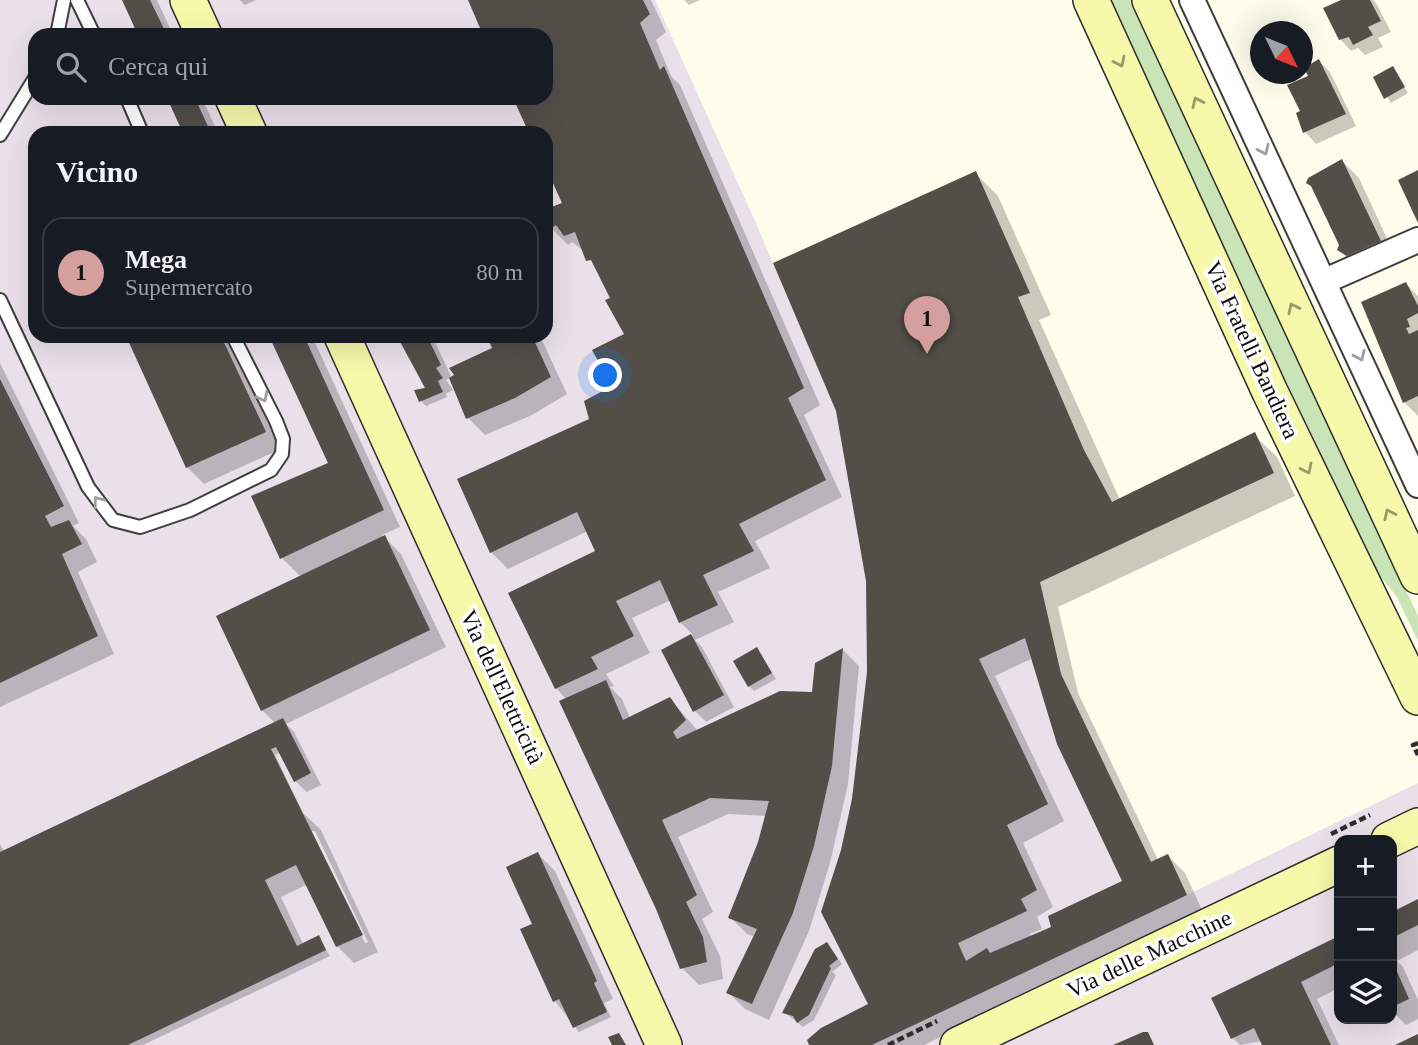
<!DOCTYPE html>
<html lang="it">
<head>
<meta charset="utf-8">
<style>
	body { margin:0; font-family:"Times New Roman",serif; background:#242831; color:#f1f3f6 }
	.controls { position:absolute; right:21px; bottom:21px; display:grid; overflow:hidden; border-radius:14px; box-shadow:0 7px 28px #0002 }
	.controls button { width:63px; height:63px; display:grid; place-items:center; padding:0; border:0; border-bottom:2px solid #363941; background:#171b24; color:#f1f3f6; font:35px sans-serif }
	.compass { position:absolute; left:1250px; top:21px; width:63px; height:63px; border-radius:50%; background:#171b24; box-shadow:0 7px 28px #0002; rotate:133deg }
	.you { position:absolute; left:606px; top:376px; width:24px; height:24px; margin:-18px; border:5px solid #fff; border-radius:50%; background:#1a73e8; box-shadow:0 0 0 10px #1a73e833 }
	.badge { display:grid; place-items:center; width:46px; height:46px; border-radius:50%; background:#d49f9c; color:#111; font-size:23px; font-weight:700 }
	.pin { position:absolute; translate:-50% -58px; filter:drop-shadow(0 2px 4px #0008) }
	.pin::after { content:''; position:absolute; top:37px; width:24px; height:21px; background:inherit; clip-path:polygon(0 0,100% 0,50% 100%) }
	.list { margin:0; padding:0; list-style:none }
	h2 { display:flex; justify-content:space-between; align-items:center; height:91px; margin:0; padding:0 28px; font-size:30px }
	h2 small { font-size:23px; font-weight:400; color:#9ea1a6 }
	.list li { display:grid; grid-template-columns:46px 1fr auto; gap:21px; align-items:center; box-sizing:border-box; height:112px; margin:0 14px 14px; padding:0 14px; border:2px solid #363941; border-radius:21px }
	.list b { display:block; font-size:26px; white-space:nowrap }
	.list p { margin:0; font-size:23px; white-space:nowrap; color:#9ea1a6 }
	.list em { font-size:23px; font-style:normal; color:#9ea1a6 }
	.icon { flex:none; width:38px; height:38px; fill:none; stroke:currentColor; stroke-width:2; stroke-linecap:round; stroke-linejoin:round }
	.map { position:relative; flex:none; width:1418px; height:1045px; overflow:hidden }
	.search { position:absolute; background:#171b24; box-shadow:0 7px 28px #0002; left:28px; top:28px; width:525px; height:77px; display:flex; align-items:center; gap:18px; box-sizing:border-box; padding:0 24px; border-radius:21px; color:#9ea1a6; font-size:26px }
	.panel { position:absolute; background:#171b24; box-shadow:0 7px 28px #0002; left:28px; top:126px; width:525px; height:217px; border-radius:21px }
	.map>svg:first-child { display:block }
	.industrial { fill:#eae0ea; fill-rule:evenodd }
	.green { fill:#c9e5b7 }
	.shadow { fill:#0003; fill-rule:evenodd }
	.building { fill:#534e48; fill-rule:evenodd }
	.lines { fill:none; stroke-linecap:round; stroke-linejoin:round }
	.lane-casing { stroke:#3e3e3e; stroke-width:16 }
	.street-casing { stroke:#3e3e3e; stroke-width:28 }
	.secondary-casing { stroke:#2d2d2d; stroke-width:38 }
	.path { stroke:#2d2d2d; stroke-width:4.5; stroke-dasharray:7 3.5; stroke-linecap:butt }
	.lane { stroke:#fff; stroke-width:12 }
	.street { stroke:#fff; stroke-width:24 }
	.secondary { stroke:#f7f9aa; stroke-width:35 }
	.oneway { stroke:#999a6a }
	.oneway2 { stroke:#9d9d9d }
	.labels { text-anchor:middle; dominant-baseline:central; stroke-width:7; stroke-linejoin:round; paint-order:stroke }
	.street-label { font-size:23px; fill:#0b0b0b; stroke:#fff }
</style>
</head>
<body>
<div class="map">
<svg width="1418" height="1045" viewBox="0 0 1418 1045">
	<rect width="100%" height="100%" fill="#fefceb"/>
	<path class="industrial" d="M0 0H655L755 221 836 411 861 550 1040 582 1061 674 1151 861 1168 854 1187 895 1418 783V1045H0ZM35 35H546V98H35ZM35 133H546V336H35ZM1339 840H1392V1019H1339Z"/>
	<path class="green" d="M1110 0H1132L1418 616V641L1397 597 1370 563Z"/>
	<path class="shadow" d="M124 0H157L173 35H140Z
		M240 0H256L245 5Z
		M471 0H651L666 32 656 40 671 76 680 85 820 405 804 415 842 497 755 541 770 568 718 592 734 622 695 640 702 647 734 707 706 722 695 711 663 651 693 635 680 622 671 600 632 618 650 653 606 674 614 686 610 687 622 699 630 718 670 699 698 731 814 694 816 664 843 650 859 666 848 784 830 863 809 931 769 1020 745 1009 728 992 755 937 747 934 730 917 760 843 767 816 728 814 678 837 713 912 702 919 720 956 723 979 699 985 682 968 567 700 556 688 598 552 588 531 508 569 491 552 614 387 626 335 597 269 585 252 572 242 568 245 551 228 546 218V211L565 204 546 164V133H532L516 98H546V35H487Z
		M684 0H700L689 5Z
		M1346 0H1373L1376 3 1391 32 1378 38 1383 47 1365 55 1358 48 1351 51 1340 39Z
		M1319 61 1330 72 1356 126 1316 144 1305 132 1298 114 1302 112 1310 76Z
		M1392 68 1408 93 1391 103 1375 78Z
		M169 98H202L218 133H185Z
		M1342 161 1359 178 1396 258 1356 267 1339 250 1340 245 1314 189 1308 183Z
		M975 173 998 196 1051 315 1039 320 1120 500 1254 435 1277 457 1295 496 1058 607 1078 693 1158 860 1168 856 1185 873 1203 912 924 1045H811L871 1005 843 850 863 734ZM1033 658 1124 882 1054 928 1031 937 1030 934 1042 929 1037 917 1053 907 1023 843 1064 821 995 676Z
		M1406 284 1418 296V416L1404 402Z
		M127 336H229L281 449 204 484 187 467Z
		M271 336H312L400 527 382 535 401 554 446 647 286 724 294 732 321 785 307 792 295 781 281 752 275 755 303 813 321 830 378 952 354 963 337 946 308 884 281 897 303 944 318 937 330 956 143 1045H0V844L4 852 275 723 262 710 301 577 282 558 330 464ZM311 831H315L368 942 365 943Z
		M399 336H432L452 378 495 349 489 336H540L567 394 532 415 485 435 468 418 450 378 446 380 453 390 446 394 447 397 426 406 421 401 416 391 426 387Z
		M0 363 79 523 73 526 86 539 97 562 78 572 114 654 0 707Z
		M757 649 776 679 754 691 749 686Z
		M538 854 555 871 613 999 604 1003 611 1017 579 1032 555 1001 534 925Z
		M1418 901V950L1397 961 1403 967 1418 1000V1019L1406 1025 1392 1011V913Z
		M1339 938V988L1317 999 1339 1045H1264L1262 1041 1240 1045 1233 1038 1259 976Z
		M827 944 842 964 832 972 836 975 814 1020 803 1027 785 1013Z"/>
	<path class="building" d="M122 0H150L167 35H138Z
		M468 0H643L650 14 640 23 660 70 664 66 804 388 788 398 826 480 739 524 754 551 703 575 718 605 679 623 660 580 616 601 634 636 591 657 598 669 555 689 508 593 595 551 577 512 490 553 457 479 589 419 584 401 612 386 592 350 624 334 605 300 610 298 591 260 586 261 575 232 564 236 556 225 550 229 546 221V209L562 203 546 168V133H529L513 98H546V35H483Z
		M1341 0H1370L1381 21 1368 27 1373 35 1353 45 1349 37 1339 40 1323 8Z
		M1319 59 1346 114 1303 133 1296 113 1300 111 1287 85 1308 76 1304 68Z
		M1393 66 1405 87 1384 99 1373 77Z
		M167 98H195L211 133H183Z
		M1342 159 1381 241 1347 256 1337 250 1339 245 1311 186 1306 183 1308 178Z
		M1418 170V223L1398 180Z
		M976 171 1030 293 1018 297 1084 450 1112 502 1255 432 1274 473 1040 582 1061 674 1151 862 1168 854 1187 895 872 1045H809L807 1040 821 1028 868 1004 821 912 841 850 852 799 867 672 866 581 836 411 773 263ZM1025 638 1057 744 1122 881 1048 916 1051 927 990 953 987 948 966 961 958 943 1027 911 1021 899 1037 890 1007 825 1048 804 979 659Z
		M1406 282 1418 306V313L1407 319 1410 327 1406 328 1409 334 1418 330V396L1403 403 1361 302Z
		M126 336H221L266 432 186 468Z
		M269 336H304L384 510 280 559 251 496 328 463Z
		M397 336H427L441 365 436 368 443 378 438 381 443 392 419 402 414 390 425 388Z
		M487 336H532L551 377 515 398 466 419 449 378 454 375 449 368 492 348Z
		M0 379 64 506 45 516 51 527 69 520 82 544 62 554 98 636 0 683Z
		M385 535 430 630 261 711 216 616Z
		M691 634 724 695 693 712 661 650Z
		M757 647 772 673 748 687 733 661Z
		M843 648 832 766 814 846 793 913 752 1004 726 993 757 929 728 918 758 842 769 801 710 798 662 820 697 895 686 902 703 937 707 962 680 969 656 909 559 701 606 680 623 720 670 697 686 720 673 732 677 739 780 691 812 692 815 663Z
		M283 718 311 773 294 782 276 747 271 749 363 935 336 947 296 865 265 880 297 946 319 935 326 950 128 1045H0V852Z
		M538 852 597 981 594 983 607 1012 573 1028 559 999 553 1002 520 929 532 924 506 867Z
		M1418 899V925L1392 938V912Z
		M1339 936V963L1301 982 1331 1045H1262L1254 1028 1231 1039 1211 998Z
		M827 942 838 959 829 966 831 968 809 1015 797 1023 793 1016 782 1013 815 949Z
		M1392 960 1409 999 1392 1007Z
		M1143 1032H1148L1154 1045H1113Z
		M619 1033 626 1045H612L608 1037Z
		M1418 1034V1045H1395Z"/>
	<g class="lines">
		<g class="lane-casing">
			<path id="lane" d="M77 0 94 35
				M57 35 64 0
				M127 98 142 133
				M0 135 35 78
				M0 300 88 487 113 520 140 527 190 510 271 470 282 454 283 439 276 421 233 336"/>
		</g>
		<g class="street-casing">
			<path id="street" d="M1192 0 1418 485
				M1325 281 1418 240"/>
		</g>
		<g class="secondary-casing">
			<path id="secondary" d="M188 0 204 35
				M1091 0 1270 392 1418 697
				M1150 0 1418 576
				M233 98 249 133
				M342 336 664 1045
				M1389 840 1418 826
				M958 1045 1339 864"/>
		</g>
		<path class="path" d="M1418 743 1413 745 1418 755
			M1331 834 1370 815
			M888 1045 937 1021"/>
		<use href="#lane" class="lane"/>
		<use href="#street" class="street"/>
		<use href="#secondary" class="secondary"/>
	</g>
	<defs><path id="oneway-chevron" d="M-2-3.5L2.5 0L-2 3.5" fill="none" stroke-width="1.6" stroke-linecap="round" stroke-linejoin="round" transform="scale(1.75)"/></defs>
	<g class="oneway">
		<use href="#oneway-chevron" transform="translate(1120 62) rotate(64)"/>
		<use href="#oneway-chevron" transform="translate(1197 102) rotate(-115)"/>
		<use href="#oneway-chevron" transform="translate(1293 308) rotate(-115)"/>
		<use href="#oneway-chevron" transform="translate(1307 469) rotate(64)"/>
		<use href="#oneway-chevron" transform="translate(1389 514) rotate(-115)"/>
	</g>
	<g class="oneway2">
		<use href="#oneway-chevron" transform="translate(1264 150) rotate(65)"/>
		<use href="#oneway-chevron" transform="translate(1360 356) rotate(66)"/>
		<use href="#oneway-chevron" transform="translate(263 397) rotate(63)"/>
		<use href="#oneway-chevron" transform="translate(98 501) rotate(-127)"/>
	</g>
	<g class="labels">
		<g class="street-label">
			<text transform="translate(1252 350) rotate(65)">Via Fratelli Bandiera</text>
			<text transform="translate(502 687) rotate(65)">Via dell'Elettricità</text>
			<text transform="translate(1149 954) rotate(-25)">Via delle Macchine</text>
		</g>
	</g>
</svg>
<div class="controls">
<button>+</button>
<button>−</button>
<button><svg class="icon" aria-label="layers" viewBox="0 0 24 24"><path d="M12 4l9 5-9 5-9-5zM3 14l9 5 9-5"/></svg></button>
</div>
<svg class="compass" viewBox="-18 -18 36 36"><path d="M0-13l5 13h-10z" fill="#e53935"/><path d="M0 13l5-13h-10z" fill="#9ea1a6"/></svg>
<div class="you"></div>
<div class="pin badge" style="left:927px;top:354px">1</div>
<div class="search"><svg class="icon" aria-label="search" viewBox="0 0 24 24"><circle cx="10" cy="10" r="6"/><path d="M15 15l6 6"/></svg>Cerca qui</div>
<section class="panel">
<h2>Vicino<small></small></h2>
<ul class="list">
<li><span class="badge">1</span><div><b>Mega</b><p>Supermercato</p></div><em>80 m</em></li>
</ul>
</section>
</div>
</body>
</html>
